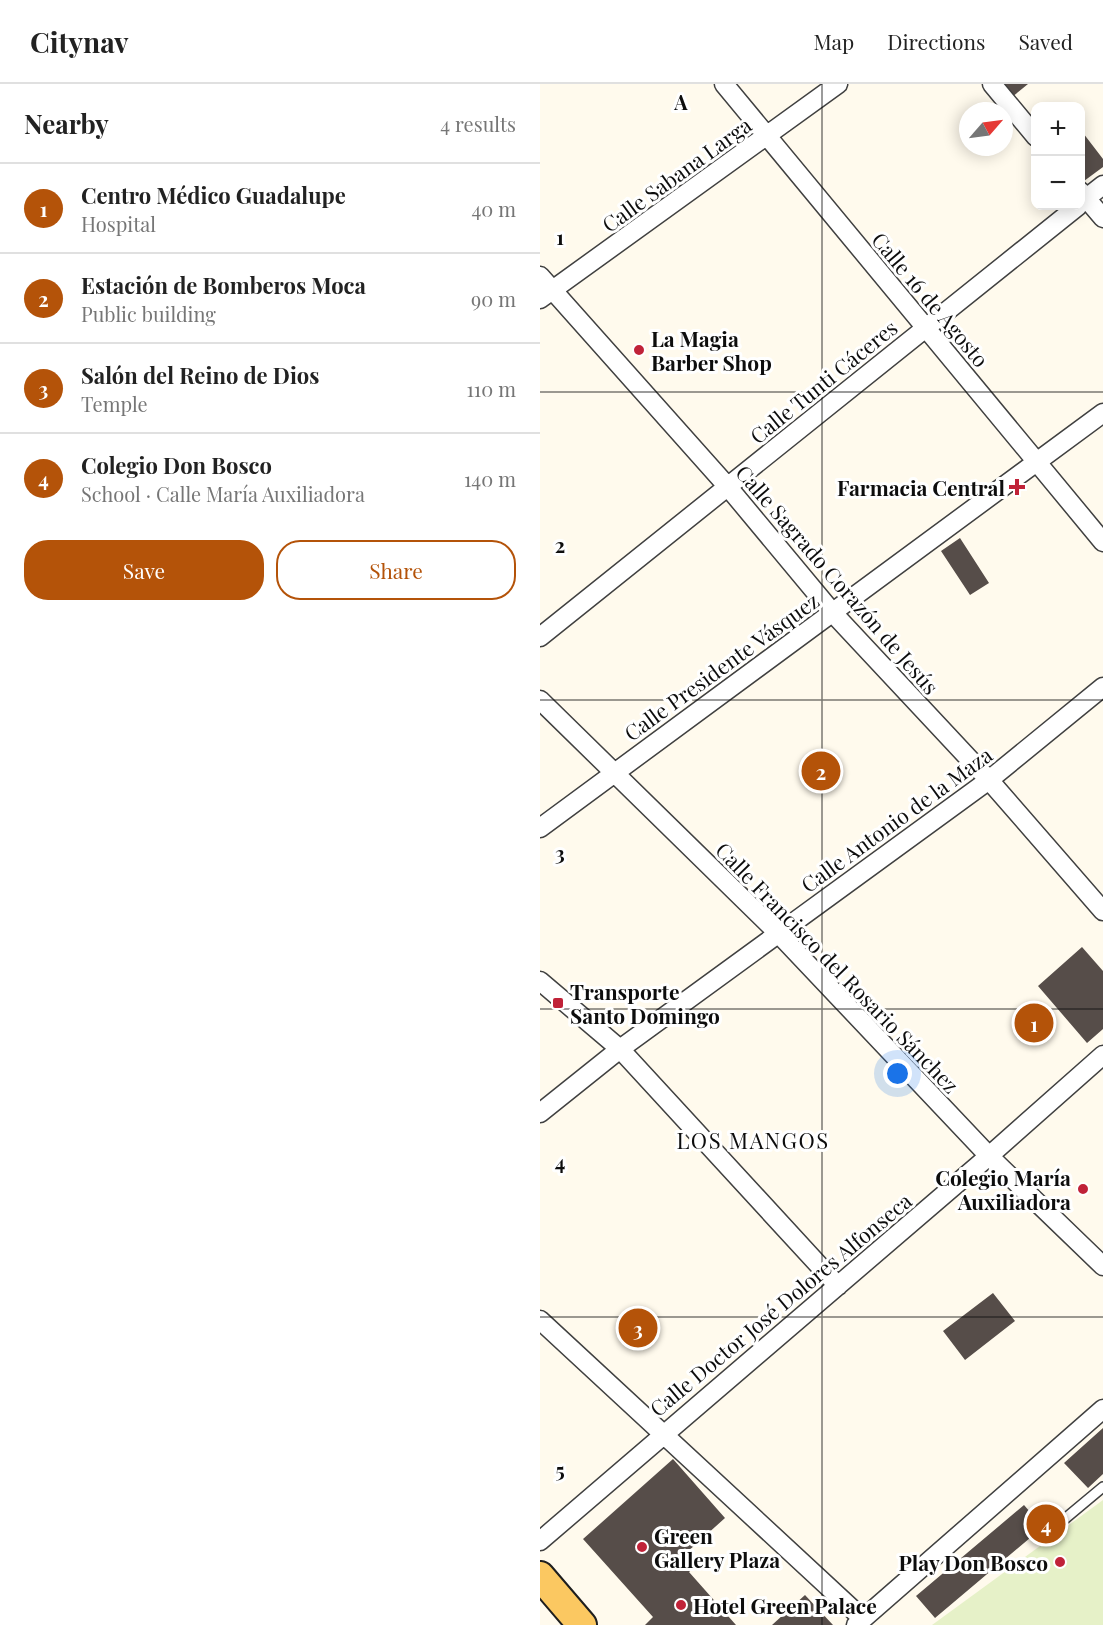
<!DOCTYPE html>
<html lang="en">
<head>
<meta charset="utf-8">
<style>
	body { margin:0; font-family:"Playfair Display",serif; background:#f6f6f6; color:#222 }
	.controls { position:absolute; right:18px; top:18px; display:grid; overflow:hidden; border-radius:12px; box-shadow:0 3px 15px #0003 }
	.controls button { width:54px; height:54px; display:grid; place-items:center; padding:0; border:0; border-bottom:2px solid #e0e0e0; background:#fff; color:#222; font:30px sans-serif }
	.compass { position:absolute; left:419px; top:18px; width:54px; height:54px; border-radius:50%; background:#fff; box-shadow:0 3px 15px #0003; rotate:62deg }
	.you { position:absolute; left:358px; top:990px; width:21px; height:21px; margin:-15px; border:4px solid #fff; border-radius:50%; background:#1a73e8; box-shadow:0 0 0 9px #1a73e833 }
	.badge { display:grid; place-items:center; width:39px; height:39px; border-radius:50%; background:#b45309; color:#fff; font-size:20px; font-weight:700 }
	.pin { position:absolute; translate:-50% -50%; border:3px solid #fff; box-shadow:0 2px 6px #0006 }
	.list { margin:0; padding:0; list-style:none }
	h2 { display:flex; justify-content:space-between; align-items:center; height:78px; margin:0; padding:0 24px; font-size:26px }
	h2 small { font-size:20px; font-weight:400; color:#767676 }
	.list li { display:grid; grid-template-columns:39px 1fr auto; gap:18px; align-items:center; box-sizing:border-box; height:90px; padding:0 24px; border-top:2px solid #e0e0e0 }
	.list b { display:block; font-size:22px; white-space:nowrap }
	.list p { margin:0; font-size:20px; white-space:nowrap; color:#767676 }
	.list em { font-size:20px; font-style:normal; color:#767676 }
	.actions { display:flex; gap:12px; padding:18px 24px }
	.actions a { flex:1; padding:14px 0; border:2px solid #b45309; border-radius:24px; text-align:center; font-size:21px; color:#b45309 }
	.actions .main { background:#b45309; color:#fff }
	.map { position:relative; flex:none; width:563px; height:1541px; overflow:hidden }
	header { display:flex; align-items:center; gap:36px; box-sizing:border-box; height:84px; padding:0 30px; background:#fff; border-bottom:2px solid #e0e0e0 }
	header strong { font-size:28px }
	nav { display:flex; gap:33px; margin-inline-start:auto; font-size:21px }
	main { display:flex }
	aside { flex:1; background:#fff }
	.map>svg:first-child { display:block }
	.pitch { fill:#e6f1c8 }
	.building { fill:#564d49 }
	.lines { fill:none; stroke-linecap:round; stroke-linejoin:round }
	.lane-casing { stroke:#404040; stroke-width:12 }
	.street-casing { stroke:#404040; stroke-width:21 }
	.primary-casing { stroke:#1e1e1e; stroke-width:32 }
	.lane { stroke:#fff; stroke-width:9 }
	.street { stroke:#fff; stroke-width:18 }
	.primary { stroke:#fbc861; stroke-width:28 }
	.grid { fill:none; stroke:#0d0d0d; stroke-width:1.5; stroke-opacity:0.55 }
	.poi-dot { fill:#c02238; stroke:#fff; stroke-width:2 }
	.labels { text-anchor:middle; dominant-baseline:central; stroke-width:6; stroke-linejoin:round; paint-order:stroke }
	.street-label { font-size:21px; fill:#0d0d0d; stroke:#fff }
	.poi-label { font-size:21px; font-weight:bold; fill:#0d0d0d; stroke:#fff; text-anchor:start }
	.neighbourhood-label { font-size:22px; letter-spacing:1.5px; fill:#0d0d0d; stroke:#fff }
	.grid-label { font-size:20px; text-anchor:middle; font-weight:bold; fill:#0d0d0d; stroke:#fff; stroke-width:6; stroke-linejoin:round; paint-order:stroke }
</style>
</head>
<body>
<header>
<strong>Citynav</strong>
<nav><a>Map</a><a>Directions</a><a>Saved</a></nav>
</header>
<main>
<aside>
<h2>Nearby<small>4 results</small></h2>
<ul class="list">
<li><span class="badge">1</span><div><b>Centro Médico Guadalupe</b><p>Hospital</p></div><em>40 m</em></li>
<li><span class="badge">2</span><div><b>Estación de Bomberos Moca</b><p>Public building</p></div><em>90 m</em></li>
<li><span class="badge">3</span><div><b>Salón del Reino de Dios</b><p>Temple</p></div><em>110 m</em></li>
<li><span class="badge">4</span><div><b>Colegio Don Bosco</b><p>School · Calle María Auxiliadora</p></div><em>140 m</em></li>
</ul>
<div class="actions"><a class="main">Save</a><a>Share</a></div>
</aside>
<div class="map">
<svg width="563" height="1541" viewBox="0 0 563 1541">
	<rect width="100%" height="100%" fill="#fffaed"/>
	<path class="pitch" d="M563 1416V1541H392Z"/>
	<path class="building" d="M463 0H488L472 13Z
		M540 45 563 75V83L544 97 540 92Z
		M420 454 449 499 430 511 401 467Z
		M542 863 563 887V945L547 959 498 902Z
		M453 1209 475 1237 425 1276 403 1247Z
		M563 1344V1390L548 1404 524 1379Z
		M133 1375 185 1434 145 1470 156 1482 149 1488 196 1541H105L113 1533 43 1455Z
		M484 1421 503 1443 395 1534 376 1512Z
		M265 1511 293 1541H232Z"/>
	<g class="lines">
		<g class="lane-casing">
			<path id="lane" d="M509 1448 563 1403"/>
		</g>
		<g class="street-casing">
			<path id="street" d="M184 0 563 458
				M452 0 496 53
				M540 107 563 134
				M540 119 563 101
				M0 192 188 403 292 528 449 696 563 827
				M0 215 298 0
				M0 553 538 122
				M0 616 238 849 449 1072 563 1182
				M0 744 563 329
				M0 897 80 965 298 1202
				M0 1029 80 965 449 696 563 603
				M0 1236 323 1535
				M0 1457 449 1072 563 971
				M316 1541 563 1325"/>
		</g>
		<g class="primary-casing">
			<path id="primary" d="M0 1492 42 1541"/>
		</g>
		<use href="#lane" class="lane"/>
		<use href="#street" class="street"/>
		<use href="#primary" class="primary"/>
	</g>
	<path class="grid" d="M282 0V1541M0 308H563M0 616H563M0 925H563M0 1233H563"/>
	<g class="poi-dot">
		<circle cx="99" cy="266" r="6"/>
		<path d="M474 394h6v6h6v6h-6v6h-6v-6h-6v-6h6z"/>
		<rect x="12" y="913" width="12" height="12" rx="3"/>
		<circle cx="543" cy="1105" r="6"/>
		<circle cx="102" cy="1463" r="6"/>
		<circle cx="520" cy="1478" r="6"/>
		<circle cx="141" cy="1521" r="6"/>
	</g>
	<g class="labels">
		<g class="street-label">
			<text transform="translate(136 90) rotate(-36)">Calle Sabana Larga</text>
			<text transform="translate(391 215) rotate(50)">Calle 16 de Agosto</text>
			<text transform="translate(283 297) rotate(-39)">Calle Tunti Cáceres</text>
			<text transform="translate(298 495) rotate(49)">Calle Sagrado Corazón de Jesús</text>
			<text transform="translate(181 582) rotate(-36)">Calle Presidente Vásquez</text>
			<text transform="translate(356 735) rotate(-36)">Calle Antonio de la Maza</text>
			<text transform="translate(298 883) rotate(46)">Calle Francisco del Rosario Sánchez</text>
			<text transform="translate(240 1220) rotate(-40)">Calle Doctor José Dolores Alfonseca</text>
		</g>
		<g class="poi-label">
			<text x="111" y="254">La Magia<tspan x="111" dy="24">Barber Shop</tspan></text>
			<text x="465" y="403" text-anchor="end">Farmacia Central</text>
			<text x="30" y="907">Transporte<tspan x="30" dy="24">Santo Domingo</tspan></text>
			<text x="531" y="1093" text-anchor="end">Colegio María<tspan x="531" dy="24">Auxiliadora</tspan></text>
			<text x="114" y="1451">Green<tspan x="114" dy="24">Gallery Plaza</tspan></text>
			<text x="508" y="1478" text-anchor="end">Play Don Bosco</text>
			<text x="153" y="1521">Hotel Green Palace</text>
		</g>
		<g class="neighbourhood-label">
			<text x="213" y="1056">LOS MANGOS</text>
		</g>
	</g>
	<g class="grid-label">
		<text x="141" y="26">A</text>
		<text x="20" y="161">1</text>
		<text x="20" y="469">2</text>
		<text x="20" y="777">3</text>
		<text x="20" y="1086">4</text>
		<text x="20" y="1394">5</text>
	</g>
</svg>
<div class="controls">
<button>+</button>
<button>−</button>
</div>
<svg class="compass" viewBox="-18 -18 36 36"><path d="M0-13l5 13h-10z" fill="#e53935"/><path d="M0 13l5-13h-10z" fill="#767676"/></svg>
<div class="you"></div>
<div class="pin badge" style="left:494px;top:939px">1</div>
<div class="pin badge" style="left:281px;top:687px">2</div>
<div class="pin badge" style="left:98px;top:1244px">3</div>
<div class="pin badge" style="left:506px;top:1440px">4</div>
</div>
</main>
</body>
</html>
